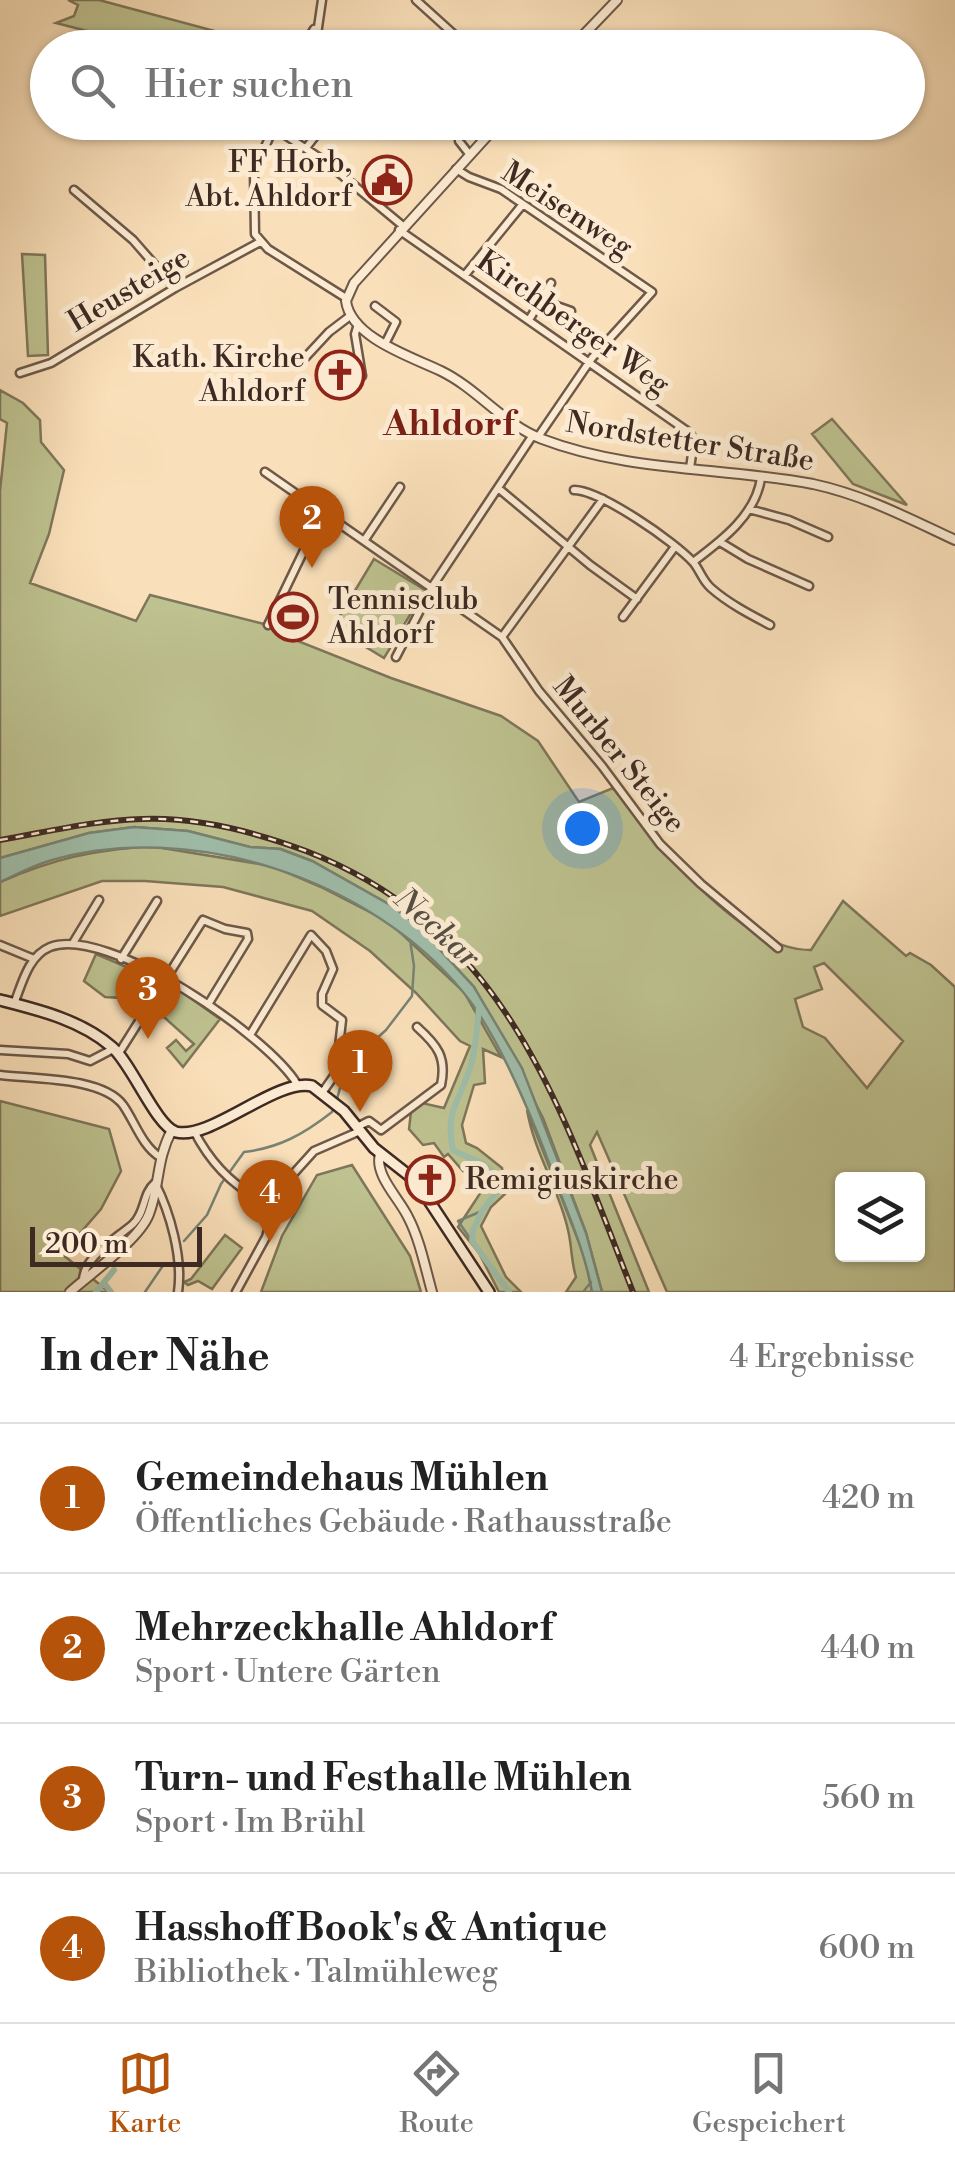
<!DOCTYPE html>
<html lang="de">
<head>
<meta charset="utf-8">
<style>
	body { margin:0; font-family:"Libre Bodoni",serif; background:#f6f6f6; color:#222 }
	.controls { position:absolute; right:30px; bottom:30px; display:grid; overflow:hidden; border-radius:10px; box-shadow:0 2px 8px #0004 }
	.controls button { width:90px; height:90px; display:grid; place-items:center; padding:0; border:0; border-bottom:2px solid #e0e0e0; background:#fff; color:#222; font:50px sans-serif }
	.scale { position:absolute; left:30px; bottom:25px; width:172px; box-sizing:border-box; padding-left:10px; border:5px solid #3e2a23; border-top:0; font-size:28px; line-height:35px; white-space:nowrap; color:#3e2a23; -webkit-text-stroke:8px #fcebd2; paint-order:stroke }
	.you { position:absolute; left:582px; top:828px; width:35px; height:35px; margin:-25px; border:8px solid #fff; border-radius:50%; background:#1a73e8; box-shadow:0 0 0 15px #1a73e833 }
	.badge { display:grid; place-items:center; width:65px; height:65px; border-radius:50%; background:#b45309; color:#fff; font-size:32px; font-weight:700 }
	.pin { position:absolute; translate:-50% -82px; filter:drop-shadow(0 2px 5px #0008) }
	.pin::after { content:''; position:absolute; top:52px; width:35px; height:30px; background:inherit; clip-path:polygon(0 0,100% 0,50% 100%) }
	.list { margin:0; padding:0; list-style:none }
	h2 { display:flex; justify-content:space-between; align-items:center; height:130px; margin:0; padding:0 40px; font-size:42px }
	h2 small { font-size:32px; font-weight:400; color:#767676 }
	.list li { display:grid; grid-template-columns:65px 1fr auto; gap:30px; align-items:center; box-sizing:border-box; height:150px; padding:0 40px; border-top:2px solid #e0e0e0 }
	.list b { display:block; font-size:38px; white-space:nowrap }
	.list p { margin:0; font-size:32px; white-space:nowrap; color:#767676 }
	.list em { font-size:32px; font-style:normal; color:#767676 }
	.icon { flex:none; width:55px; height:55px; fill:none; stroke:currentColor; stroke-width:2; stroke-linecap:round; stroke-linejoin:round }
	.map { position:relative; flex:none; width:955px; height:1292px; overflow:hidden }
	.search { position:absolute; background:#fff; box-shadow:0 2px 8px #0004; left:30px; right:30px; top:30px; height:110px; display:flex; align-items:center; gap:25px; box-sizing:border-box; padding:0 35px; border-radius:55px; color:#767676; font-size:38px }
	.sheet { height:730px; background:#fff }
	nav { display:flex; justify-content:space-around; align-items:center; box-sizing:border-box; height:140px; border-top:2px solid #e0e0e0; background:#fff; font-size:28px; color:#767676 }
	nav a { display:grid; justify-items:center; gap:5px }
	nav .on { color:#b45309 }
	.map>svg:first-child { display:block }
	.green { fill:#bec290; stroke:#7e765a; stroke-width:2.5; fill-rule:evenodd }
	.water { fill:#9fbeaa; stroke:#788374; stroke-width:2.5 }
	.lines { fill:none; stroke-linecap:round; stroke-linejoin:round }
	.stream { stroke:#788374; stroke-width:2.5 }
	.canal { stroke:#9fbeaa; stroke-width:6 }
	.minor-casing { stroke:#6d5849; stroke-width:11 }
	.tertiary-casing { stroke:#6d5849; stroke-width:12 }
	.secondary-casing { stroke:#3e2a23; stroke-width:14 }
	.minor { stroke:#fcebd2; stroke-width:6 }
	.tertiary { stroke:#fcebd2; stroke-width:8 }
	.secondary { stroke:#fcebd2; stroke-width:9 }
	.rail-casing { stroke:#3e2a23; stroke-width:6 }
	.rail { stroke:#fcebd2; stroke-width:2.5; stroke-dasharray:8; stroke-linecap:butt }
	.labels { text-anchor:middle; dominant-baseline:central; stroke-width:10; stroke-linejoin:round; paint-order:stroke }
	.poi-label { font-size:30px; fill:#3e2a23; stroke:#fcebd2; text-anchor:end }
	.street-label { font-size:30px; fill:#3e2a23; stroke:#fcebd2 }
	.water-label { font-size:32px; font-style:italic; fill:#564f45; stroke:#fcebd2 }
	.quarter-label { font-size:35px; font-weight:bold; fill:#7a1f14; stroke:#fcebd2 }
</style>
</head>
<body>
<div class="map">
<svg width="955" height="1292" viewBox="0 0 955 1292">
	<rect width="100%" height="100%" fill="#fae0ba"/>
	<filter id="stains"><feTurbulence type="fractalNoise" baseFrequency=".002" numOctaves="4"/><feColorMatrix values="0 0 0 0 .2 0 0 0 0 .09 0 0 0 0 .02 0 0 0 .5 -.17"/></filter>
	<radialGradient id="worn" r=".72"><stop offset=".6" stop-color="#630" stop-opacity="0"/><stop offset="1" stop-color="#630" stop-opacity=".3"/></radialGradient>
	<path class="green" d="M68 0H99L241 38 238 47H149L56 23 74 16 78 5Z
		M22 254 45 255 48 355 28 356Z
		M0 390 23 403 40 420 41 442 64 470 49 534 30 583 136 621 150 595 268 625 280 634 391 678 501 716 538 741 579 802 613 788C656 841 739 951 811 950L843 901 906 956 910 953 931 965 955 987V1292H667L597 1132 590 1145 649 1292H602L586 1233 543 1118 474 987 417 925 392 906 312 861 281 849 250 847 188 831 134 827 89 833 0 858V491L7 423 0 419ZM824 963 903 1041 867 1088 825 1038 803 1027 795 999 822 989 814 967ZM842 1180H918V1254H842Z
		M832 419 907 505 853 484 812 434Z
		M374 559 425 590 384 658 333 627Z
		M285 596 314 609 300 638 272 625Z
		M150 846 272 866 321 887 389 922 464 992 501 1057 483 1049 485 1083 474 1085 462 1125 466 1143 477 1148 502 1168 505 1194 491 1207 481 1226 506 1277 521 1292H499L479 1253 458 1227 483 1189 482 1172 463 1171 448 1154 444 1157 434 1143 423 1145 409 1129 411 1112 422 1103 444 1108 470 1046 460 1041 416 993 370 951 312 911 223 887 145 881H102L0 916V882C56 858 90 851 150 846Z
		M96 954 157 980V987L137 1015 122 998 105 997 84 981Z
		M172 985 220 1019 183 1067 167 1048 176 1040 186 1051 194 1044 155 1009Z
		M0 1101 109 1129 121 1171 101 1209 62 1254 109 1292H0Z
		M527 1110 586 1260 592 1292H566L576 1277C571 1261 572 1246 568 1230 559 1188 535 1155 527 1110Z
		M352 1165 410 1256 421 1292H261L282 1236 317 1175Z
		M225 1235 242 1248 212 1289 198 1281 188 1285 184 1282 191 1279Z"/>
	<path class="water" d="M134 827 188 831 250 847 280 849 312 861 392 906 417 925 474 987 522 1068 586 1233 602 1292H592C585 1251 568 1215 554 1176 534 1122 499 1036 463 992 371 879 190 819 49 861 32 866 16 875 0 882V858L89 833Z"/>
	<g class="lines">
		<path class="stream" d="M337 1099 346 1066 386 1030 412 996 414 966 410 940
			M184 1241 207 1215 221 1184 244 1152C279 1148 304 1134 332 1112L334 1106
			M472 1241 458 1221 482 1211
			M145 1292 162 1267
			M583 1292 591 1282"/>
		<path class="canal" d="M479 1008C477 1027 476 1048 471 1065 461 1100 444 1110 453 1150 474 1162 494 1161 499 1189L482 1211 473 1230 472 1241 509 1292
			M104 1283 111 1292
			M96 1292 114 1270"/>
		<g class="minor-casing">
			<path id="minor" d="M416 0 458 38 462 48
				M303 48 314 29
				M315 48 322 0
				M276 122 254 172 255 234 268 249 346 298
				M459 122V141L470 155
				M273 127 326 162 403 226
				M306 148 326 122
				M456 169 469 177 501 189 652 292 592 358 538 437
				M74 190 133 240 175 288
				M399 230 690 433 694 441 690 468
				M465 275 523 204
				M543 301 571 311
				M375 306 396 322 385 344
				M529 320 551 283
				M358 324 355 334 362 376
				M302 361 329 332 350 316
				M20 373 51 363 175 288 260 242
				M265 472 502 637 539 691 602 766 660 844 701 884 778 948
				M498 488 590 565 637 599
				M574 490C600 490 675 542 693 562 700 570 702 580 711 588 728 603 749 614 770 625
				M749 509 789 520 828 537
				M364 541 400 487
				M720 542 748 559 809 586
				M693 562C721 541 756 515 761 478
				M623 617 674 548
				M268 625 322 513
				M502 637 603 499
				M396 657 432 587 533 435
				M73 943 99 900
				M0 945 34 959
				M121 959 157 901
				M14 1004C22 984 28 956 50 947 107 925 267 1035 297 1084
				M250 1035 311 935 326 951 333 969 322 994V1005L342 1020 336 1073 322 1093
				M0 1050 68 1054 90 1061 113 1049
				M119 1053 203 920 225 929 247 933 248 939 209 1003
				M0 1075C34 1079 102 1077 123 1105 135 1122 142 1146 160 1157
				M357 1127 369 1121 381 1130 441 1085C447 1057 437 1045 417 1027
				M194 1131C212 1166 238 1192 275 1206
				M83 1281C83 1257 116 1239 133 1224 146 1212 142 1194 155 1183 170 1212 183 1258 178 1292
				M236 1292 266 1237 278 1195 286 1182 314 1151 360 1131"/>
		</g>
		<g class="tertiary-casing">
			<path id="tertiary" d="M571 48 617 0
				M500 122 354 283 346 301C351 338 412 357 441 371 478 389 503 424 542 439 628 472 723 467 813 484 864 495 908 518 955 540
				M380 1154C374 1175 399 1198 408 1217 420 1240 425 1267 432 1292
				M70 1292C91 1273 139 1240 149 1214 160 1186 156 1159 172 1130"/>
		</g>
		<g class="secondary-casing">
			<path id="secondary" d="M0 1000C39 1010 81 1020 112 1047 132 1064 156 1126 176 1132 210 1141 276 1078 312 1086L344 1111 374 1148 416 1181 489 1292"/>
		</g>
		<use href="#minor" class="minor"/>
		<use href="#tertiary" class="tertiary"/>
		<use href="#secondary" class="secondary"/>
		<g class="rail-casing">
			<path id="rail" d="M0 840C47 832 95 820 143 819 197 817 255 832 306 851 507 929 561 1109 633 1292"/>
		</g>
		<use href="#rail" class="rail"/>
	</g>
	<defs>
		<g id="civic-ring" transform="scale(2.5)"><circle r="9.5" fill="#fcebd2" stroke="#8f2418" stroke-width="1.5"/><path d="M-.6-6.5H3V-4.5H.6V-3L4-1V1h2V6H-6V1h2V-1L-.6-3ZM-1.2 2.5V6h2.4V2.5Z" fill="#8f2418"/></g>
		<g id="church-ring" transform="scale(2.5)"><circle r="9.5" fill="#fcebd2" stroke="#8f2418" stroke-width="1.5"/><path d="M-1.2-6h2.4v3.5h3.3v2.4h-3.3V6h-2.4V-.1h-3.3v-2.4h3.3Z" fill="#8f2418"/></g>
		<g id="stadium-ring" transform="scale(2.5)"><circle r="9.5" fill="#fcebd2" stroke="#8f2418" stroke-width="1.5"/><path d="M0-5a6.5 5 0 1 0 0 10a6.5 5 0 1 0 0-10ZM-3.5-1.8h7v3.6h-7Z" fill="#8f2418"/></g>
	</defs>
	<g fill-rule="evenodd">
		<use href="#civic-ring" x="387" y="180"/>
		<use href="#church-ring" x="340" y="375"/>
		<use href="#stadium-ring" x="293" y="617"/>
		<use href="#church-ring" x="430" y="1180"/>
	</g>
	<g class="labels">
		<g class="poi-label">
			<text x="352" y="163">FF Horb,<tspan x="352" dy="34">Abt. Ahldorf</tspan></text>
			<text x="305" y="358">Kath. Kirche<tspan x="305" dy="34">Ahldorf</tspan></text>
			<text x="328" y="600" text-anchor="start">Tennisclub<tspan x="328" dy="34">Ahldorf</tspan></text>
			<text x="465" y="1180" text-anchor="start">Remigiuskirche</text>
		</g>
		<g class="street-label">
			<text transform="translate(567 210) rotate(33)">Meisenweg</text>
			<text transform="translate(129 290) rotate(-31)">Heusteige</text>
			<text transform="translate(573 323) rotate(35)">Kirchberger Weg</text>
			<text transform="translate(690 442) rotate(9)">Nordstetter Straße</text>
			<text transform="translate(619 755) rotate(51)">Murber Steige</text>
		</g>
		<g class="water-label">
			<text transform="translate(437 928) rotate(42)">Neckar</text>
		</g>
		<g class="quarter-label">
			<text x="449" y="424">Ahldorf</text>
		</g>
	</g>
	<rect width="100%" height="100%" filter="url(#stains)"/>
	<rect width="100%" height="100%" fill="url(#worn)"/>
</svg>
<div class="controls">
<button><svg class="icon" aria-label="layers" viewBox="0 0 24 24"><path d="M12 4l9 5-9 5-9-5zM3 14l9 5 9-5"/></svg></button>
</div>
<div class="scale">200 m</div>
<div class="you"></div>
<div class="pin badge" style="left:360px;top:1112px">1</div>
<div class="pin badge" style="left:312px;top:568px">2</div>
<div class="pin badge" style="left:148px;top:1039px">3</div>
<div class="pin badge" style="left:270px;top:1242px">4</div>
<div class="search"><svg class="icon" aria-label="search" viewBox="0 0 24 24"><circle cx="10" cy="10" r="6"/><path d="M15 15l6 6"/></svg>Hier suchen</div>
</div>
<section class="sheet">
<h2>In der Nähe<small>4 Ergebnisse</small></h2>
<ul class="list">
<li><span class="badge">1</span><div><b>Gemeindehaus Mühlen</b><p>Öffentliches Gebäude · Rathausstraße</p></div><em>420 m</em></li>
<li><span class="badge">2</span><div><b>Mehrzeckhalle Ahldorf</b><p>Sport · Untere Gärten</p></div><em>440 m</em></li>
<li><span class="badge">3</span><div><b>Turn- und Festhalle Mühlen</b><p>Sport · Im Brühl</p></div><em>560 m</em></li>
<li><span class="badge">4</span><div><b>Hasshoff Book's &amp; Antique</b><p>Bibliothek · Talmühleweg</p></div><em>600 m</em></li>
</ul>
</section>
<nav>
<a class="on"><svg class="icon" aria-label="map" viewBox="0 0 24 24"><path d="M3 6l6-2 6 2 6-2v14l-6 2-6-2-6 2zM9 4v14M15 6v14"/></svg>Karte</a>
<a><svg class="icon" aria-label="directions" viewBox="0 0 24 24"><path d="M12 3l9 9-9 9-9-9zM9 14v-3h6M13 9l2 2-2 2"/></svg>Route</a>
<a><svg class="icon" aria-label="saved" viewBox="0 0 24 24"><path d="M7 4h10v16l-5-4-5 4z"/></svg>Gespeichert</a>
</nav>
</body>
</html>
